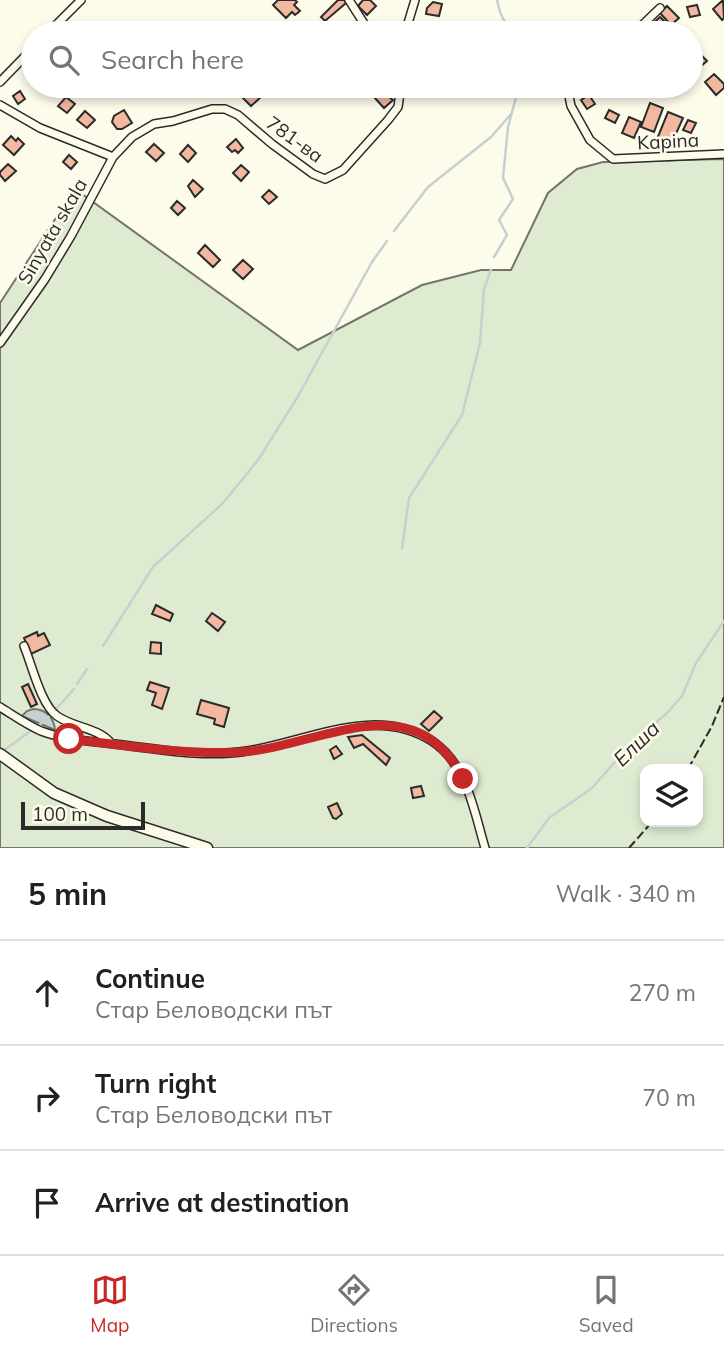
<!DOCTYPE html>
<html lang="en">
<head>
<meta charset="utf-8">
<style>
	body { margin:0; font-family:Mulish,sans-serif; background:#f6f6f6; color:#202124 }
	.controls { position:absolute; right:21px; bottom:21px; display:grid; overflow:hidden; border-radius:14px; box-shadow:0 4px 10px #0003 }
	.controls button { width:63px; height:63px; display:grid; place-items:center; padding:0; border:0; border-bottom:2px solid #e0e0e0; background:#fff; color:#202124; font:35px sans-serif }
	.scale { position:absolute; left:21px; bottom:18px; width:124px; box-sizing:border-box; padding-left:7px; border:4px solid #2b2b2b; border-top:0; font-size:19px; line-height:24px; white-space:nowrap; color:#2b2b2b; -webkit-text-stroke:5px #fdfbea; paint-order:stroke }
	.stop { position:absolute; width:21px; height:21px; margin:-16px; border:5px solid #c62828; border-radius:50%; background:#fff }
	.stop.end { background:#c62828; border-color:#fff; box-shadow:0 2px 7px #0008 }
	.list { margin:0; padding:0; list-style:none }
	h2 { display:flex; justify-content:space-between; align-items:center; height:91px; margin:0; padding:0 28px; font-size:30px }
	h2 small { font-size:23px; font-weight:400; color:#757577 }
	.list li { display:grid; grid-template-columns:46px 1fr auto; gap:21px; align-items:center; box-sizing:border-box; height:105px; padding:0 28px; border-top:2px solid #e0e0e0 }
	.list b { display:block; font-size:26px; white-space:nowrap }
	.list p { margin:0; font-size:23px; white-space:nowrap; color:#757577 }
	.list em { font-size:23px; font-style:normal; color:#757577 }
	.icon { flex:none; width:38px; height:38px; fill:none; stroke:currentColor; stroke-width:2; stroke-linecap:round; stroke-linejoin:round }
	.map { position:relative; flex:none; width:724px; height:848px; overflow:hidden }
	.search { position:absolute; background:#fff; box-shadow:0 4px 10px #0003; left:21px; right:21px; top:21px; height:77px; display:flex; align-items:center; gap:18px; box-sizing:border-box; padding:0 24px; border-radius:38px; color:#757577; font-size:26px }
	.sheet { height:406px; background:#fff }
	nav { display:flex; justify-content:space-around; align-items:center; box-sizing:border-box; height:98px; border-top:2px solid #e0e0e0; background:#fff; font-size:19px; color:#757577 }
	nav a { display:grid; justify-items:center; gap:4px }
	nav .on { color:#c62828 }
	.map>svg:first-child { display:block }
	.green { fill:#deebd1; stroke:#74746e; stroke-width:2; fill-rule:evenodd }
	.water { fill:#c7d0d0; stroke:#74746e; stroke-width:2 }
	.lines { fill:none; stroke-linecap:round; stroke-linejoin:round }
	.stream { stroke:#c7d0d0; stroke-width:2.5 }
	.building { fill:#f2b8a0; stroke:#2b2b2b; stroke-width:2 }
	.street-casing { stroke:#2b2b2b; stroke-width:10 }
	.secondary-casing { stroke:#2b2b2b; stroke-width:13 }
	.street { stroke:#fdfbea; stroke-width:7 }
	.secondary { stroke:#fdfbea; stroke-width:10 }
	.fence { stroke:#2b2b2b; stroke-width:2; stroke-dasharray:9 3.5; stroke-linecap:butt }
	.route { stroke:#c62828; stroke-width:9 }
	.labels { text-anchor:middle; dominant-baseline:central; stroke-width:5; stroke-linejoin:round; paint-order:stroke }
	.street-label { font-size:19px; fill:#2b2b2b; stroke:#fdfbea }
	.water-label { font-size:21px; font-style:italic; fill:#2b2b2b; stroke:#fdfbea }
</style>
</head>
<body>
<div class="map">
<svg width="724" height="848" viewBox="0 0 724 848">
	<rect width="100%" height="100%" fill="#fdfbea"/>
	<path class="green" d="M724 159V848H0V303L75 189 298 350 422 285 481 270H511L548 193 577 169 603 162ZM645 769H698V822H645Z"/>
	<path class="water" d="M33 709C46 709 54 718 55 730L22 716 27 711Z"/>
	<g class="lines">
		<path class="stream" d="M497 0 500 12 510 33
			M394 231 428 187 491 137 512 113
			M494 257 507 235 499 220 513 199 503 178 508 127 519 86
			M402 548 409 498 462 415 480 343 484 289 491 270
			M103 646 153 567 223 503 258 460 297 398 372 262 387 241
			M77 684 87 669
			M48 718 74 689
			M3 751 43 722
			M527 848 549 818 592 788 630 745 667 713 682 696 696 663 724 621"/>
	</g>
	<path class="building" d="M278 0H295L297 2 294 5 300 11 295 15 292 12 286 18 273 5Z
		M338 0H344L346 3 325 21 321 17Z
		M363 0H370L376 6 367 15 358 6Z
		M723 0 724 18 722 20 713 9Z
		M433 2 442 4 439 16 426 14 427 8Z
		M697 5 700 15 690 17 687 7Z
		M667 6 679 18 671 25 660 13Z
		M660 17 674 31 672 33H658L651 25Z
		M88 24 99 33H80Z
		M697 51 707 61 701 66 692 56Z
		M714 74 724 84V88L716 95 705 82Z
		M253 88 261 97 251 106 243 98Z
		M20 91 25 99 18 104 13 96Z
		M381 91 393 100 384 108 374 97Z
		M589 95 595 104 587 109 581 100Z
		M66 97 75 104 67 113 58 106Z
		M650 103 663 108 654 132 641 127Z
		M124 110 132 123 122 129H117L112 122 114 116Z
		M609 110 619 115 615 123 605 118Z
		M85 111 95 120 87 128 77 120Z
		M668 112 683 118 671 145 657 139Z
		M629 117 641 122 634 138 622 133Z
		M688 120 696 123 691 133 683 130Z
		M11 136 16 141 18 138 24 144 14 155 3 145Z
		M236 139 243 148 238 153 235 150 232 152 227 147Z
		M154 144 164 153 156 161 146 152Z
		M188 145 196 153 188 162 180 154Z
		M69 155 77 162 71 169 63 162Z
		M8 164 16 171 5 181 0 175V172Z
		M241 165 249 172 241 181 233 173Z
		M193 180 203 189 195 197 188 186Z
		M269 190 277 197 269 204 262 197Z
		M177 201 185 208 178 215 171 208Z
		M205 245 220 260 213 267 198 253Z
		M243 260 253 269 243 279 233 270Z
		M156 605 173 614 170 621 152 614Z
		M212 613 225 622 218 631 206 621Z
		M37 632 38 636 44 633 50 645 31 654 24 638Z
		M151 642 161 643V654L150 653Z
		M150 682 169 688 162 709 152 705 156 693 147 690Z
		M28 684 37 704 31 707 22 687Z
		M201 700 229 708 224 727 214 724 215 719 197 714Z
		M434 711 442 718 429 731 421 724Z
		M362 735 390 758 386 765 363 744 354 748 348 737Z
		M336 746 342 754 334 759 330 750Z
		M421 786 424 796 413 798 411 788Z
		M337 803 342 814 336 819 333 818 328 807Z"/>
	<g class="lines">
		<g class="street-casing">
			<path id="street" d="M349 0 370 33
				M48 33 81 0
				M405 33 415 0
				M634 33 660 8
				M0 82 33 48
				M580 86 569 96 571 106 590 140 613 159 724 154
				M0 105 40 128 113 157
				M0 343 45 279 71 236 113 157 132 137 154 124 173 121 212 109H225L238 115 272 144 313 174 325 179 343 170 388 120 398 107 401 86
				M24 646C32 665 41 705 57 716 74 728 97 727 111 743
				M0 707C13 715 27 725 41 731 65 740 90 741 114 744 158 749 203 758 247 751 307 742 375 704 432 741 467 764 474 811 485 848"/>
		</g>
		<g class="secondary-casing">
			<path id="secondary" d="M0 754 54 793 107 816 207 848"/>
		</g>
		<use href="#street" class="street"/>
		<use href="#secondary" class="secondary"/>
		<path class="fence" d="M688 769 712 726 724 697
			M629 848 652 822"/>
	</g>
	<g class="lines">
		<path class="route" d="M69 739C126 745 183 755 240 752 317 748 415 680 463 779"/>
	</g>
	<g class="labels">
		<g class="street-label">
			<text transform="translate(295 139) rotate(36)">781-ва</text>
			<text transform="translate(668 141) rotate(-3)">Kapina</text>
			<text transform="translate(52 231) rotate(-60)">Sinyata skala</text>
		</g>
		<g class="water-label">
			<text transform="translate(636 743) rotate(-44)">Елша</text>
		</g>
	</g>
</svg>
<div class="controls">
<button><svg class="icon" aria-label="layers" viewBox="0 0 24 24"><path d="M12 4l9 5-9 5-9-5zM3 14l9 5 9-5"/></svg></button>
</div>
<div class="scale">100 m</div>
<div class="stop" style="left:69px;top:739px"></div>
<div class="stop end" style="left:463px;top:779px"></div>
<div class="search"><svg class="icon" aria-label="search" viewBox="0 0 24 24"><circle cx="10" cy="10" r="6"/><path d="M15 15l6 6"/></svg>Search here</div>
</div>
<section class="sheet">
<h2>5 min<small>Walk · 340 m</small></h2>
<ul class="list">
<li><svg class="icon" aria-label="ahead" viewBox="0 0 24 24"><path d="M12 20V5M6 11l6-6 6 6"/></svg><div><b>Continue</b><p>Стар Беловодски път</p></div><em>270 m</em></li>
<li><svg class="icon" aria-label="right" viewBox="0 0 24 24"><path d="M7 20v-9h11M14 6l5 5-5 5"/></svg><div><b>Turn right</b><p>Стар Беловодски път</p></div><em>70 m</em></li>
<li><svg class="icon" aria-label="arrive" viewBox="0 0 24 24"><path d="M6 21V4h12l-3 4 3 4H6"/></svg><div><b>Arrive at destination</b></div></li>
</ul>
</section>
<nav>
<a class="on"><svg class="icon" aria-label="map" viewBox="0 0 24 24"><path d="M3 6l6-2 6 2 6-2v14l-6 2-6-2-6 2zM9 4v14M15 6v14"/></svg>Map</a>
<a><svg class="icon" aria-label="directions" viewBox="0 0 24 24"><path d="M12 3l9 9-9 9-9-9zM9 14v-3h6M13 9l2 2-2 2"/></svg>Directions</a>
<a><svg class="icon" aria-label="saved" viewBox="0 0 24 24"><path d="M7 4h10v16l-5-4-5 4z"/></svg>Saved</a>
</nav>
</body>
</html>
